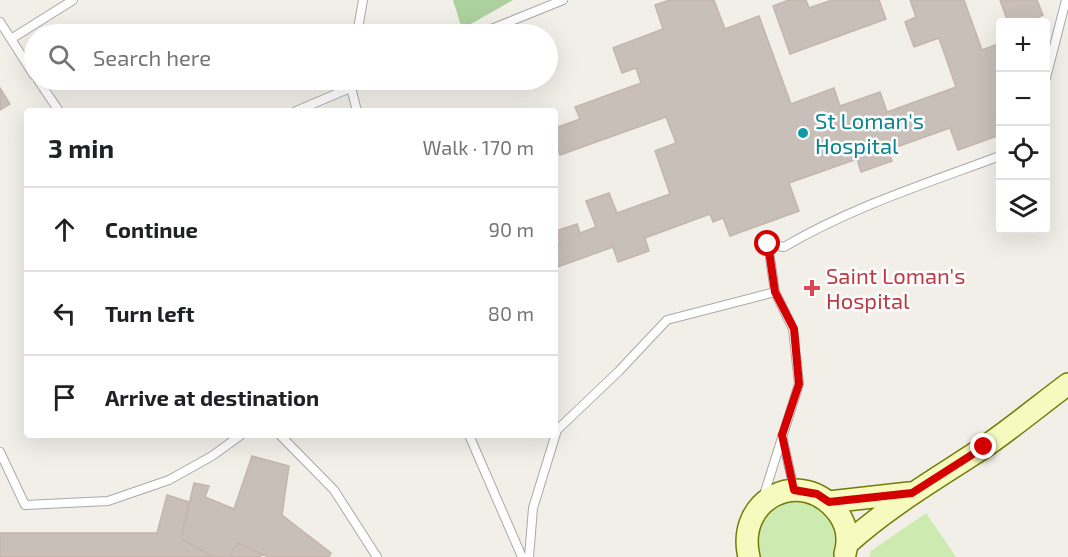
<!DOCTYPE html>
<html lang="en">
<head>
<meta charset="utf-8">
<style>
	body { margin:0; font-family:"Exo 2",sans-serif; background:#f2f2f2; color:#202124 }
	.controls { position:absolute; right:18px; top:18px; display:grid; overflow:hidden; border-radius:6px; box-shadow:0 6px 24px #0002 }
	.controls button { width:54px; height:54px; display:grid; place-items:center; padding:0; border:0; border-bottom:2px solid #e0e0e0; background:#fff; color:#202124; font:30px sans-serif }
	.stop { position:absolute; width:18px; height:18px; margin:-14px; border:4px solid #d40000; border-radius:50%; background:#fff }
	.stop.end { background:#d40000; border-color:#fff; box-shadow:0 2px 6px #0008 }
	.list { margin:0; padding:0; list-style:none }
	h2 { display:flex; justify-content:space-between; align-items:center; height:78px; margin:0; padding:0 24px; font-size:26px }
	h2 small { font-size:20px; font-weight:400; color:#757577 }
	.list li { display:grid; grid-template-columns:39px 1fr auto; gap:18px; align-items:center; box-sizing:border-box; height:84px; padding:0 24px; border-top:2px solid #e0e0e0 }
	.list b { display:block; font-size:22px; white-space:nowrap }
	.list em { font-size:20px; font-style:normal; color:#757577 }
	.icon { flex:none; width:33px; height:33px; fill:none; stroke:currentColor; stroke-width:2; stroke-linecap:round; stroke-linejoin:round }
	.map { position:relative; flex:none; width:1068px; height:557px; overflow:hidden }
	.search { position:absolute; background:#fff; box-shadow:0 6px 24px #0002; left:24px; top:24px; width:534px; height:66px; display:flex; align-items:center; gap:15px; box-sizing:border-box; padding:0 21px; border-radius:33px; color:#757577; font-size:22px }
	.panel { position:absolute; background:#fff; box-shadow:0 6px 24px #0002; left:24px; top:108px; width:534px; height:330px; border-radius:6px }
	.map>svg:first-child { display:block }
	.grass { fill:#cdebb0 }
	.forest { fill:#add19e }
	.building { fill:#c7bfb8; stroke:#c4b6ab; stroke-width:1.5 }
	.lines { fill:none; stroke-linecap:round; stroke-linejoin:round }
	.lane-casing { stroke:#a9a9a9; stroke-width:10 }
	.secondary-casing { stroke:#707d05; stroke-width:24 }
	.lane { stroke:#fff; stroke-width:8 }
	.secondary { stroke:#f7fabf; stroke-width:21 }
	.route { stroke:#d40000; stroke-width:8 }
	.culture-dot { fill:#0f9aa8; stroke:#fff; stroke-width:2 }
	.health-dot { fill:#e0444e; stroke:#fff; stroke-width:2 }
	.labels { text-anchor:middle; dominant-baseline:central; stroke-width:5; stroke-linejoin:round; paint-order:stroke }
	.culture-label { font-size:22px; fill:#0d838f; stroke:#fff; text-anchor:start }
	.health-label { font-size:22px; fill:#be3a42; stroke:#fff; text-anchor:start }
</style>
</head>
<body>
<div class="map">
<svg width="1068" height="557" viewBox="0 0 1068 557">
	<rect width="100%" height="100%" fill="#f2efe9"/>
	<path class="grass" d="M809 499 839 527 838 557H758L755 534 760 520 781 501Z
		M926 513 956 557H869L871 551Z"/>
	<path class="forest" d="M453 0H513L462 29Z"/>
	<path class="building" d="M670 0H714L725 29 759 16 791 104 834 88 840 106 880 92 887 112 956 87 939 38 914 47 905 22 916 17 910 0H964L982 50 1000 43V86H998L1000 92V115L995 117 1000 135 958 150 950 128 888 150 892 161 861 172 857 159 789 183 799 211 730 236 723 218 713 222 710 214 645 238 649 251 618 262 613 247 555 268V244L560 242 556 231 577 224 580 233 596 227 586 201 609 193 617 213 670 194 655 151 676 143 666 117 560 155 555 140V128L580 119 575 107 641 83 636 68 622 73 613 48 663 29 655 5Z
		M789 0H806L809 8 832 0H879L886 19 790 54 773 6Z
		M1000 0H1037L1043 15 1038 17 1040 22H1008Z
		M0 88 10 104 0 110Z
		M252 456 289 466 282 515 331 553 329 557H268L238 543 229 557H213L181 539 194 483 209 486 205 497 234 509Z
		M167 495 189 502 181 539 213 557H0V533H157Z
		M238 543 262 554 260 557H229Z"/>
	<g class="lines">
		<g class="lane-casing">
			<path id="lane" d="M0 22 34 75
				M357 34 363 0
				M479 34 563 0
				M11 39 73 0
				M1046 78 1066 0
				M38 80 59 111
				M349 80 357 111
				M296 111 369 80
				M280 435 334 490 377 557
				M469 435 522 557
				M782 436 794 489
				M0 452 25 505 108 501 169 480 212 456 241 435
				M763 498 799 384 793 329 775 292 768 244 784 247C852 207 927 183 1000 156
				M529 557 533 508 557 430 619 371 667 320 775 292"/>
		</g>
		<g class="secondary-casing">
			<path id="secondary" d="M829 502 909 493
				M847 544C889 506 936 479 983 448 1012 428 1040 405 1068 384
				M749 557C735 499 802 465 838 513 847 525 849 540 845 554"/>
		</g>
		<use href="#lane" class="lane"/>
		<use href="#secondary" class="secondary"/>
	</g>
	<g class="lines">
		<path class="route" d="M768 244 775 292 794 329 799 384 782 435 794 490 817 494 829 502 912 493 984 447"/>
	</g>
	<circle class="culture-dot" cx="803" cy="133" r="6"/>
	<path class="health-dot" d="M809 279h6v6h6v6h-6v6h-6v-6h-6v-6h6z"/>
	<g class="labels">
		<g class="culture-label">
			<text x="815" y="120">St Loman's<tspan x="815" dy="25">Hospital</tspan></text>
		</g>
		<g class="health-label">
			<text x="826" y="275">Saint Loman's<tspan x="826" dy="25">Hospital</tspan></text>
		</g>
	</g>
</svg>
<div class="controls">
<button>+</button>
<button>−</button>
<button><svg class="icon" aria-label="locate" viewBox="0 0 24 24"><circle cx="12" cy="12" r="6"/><path d="M12 2v4M12 18v4M2 12h4M18 12h4"/></svg></button>
<button><svg class="icon" aria-label="layers" viewBox="0 0 24 24"><path d="M12 4l9 5-9 5-9-5zM3 14l9 5 9-5"/></svg></button>
</div>
<div class="stop" style="left:768px;top:244px"></div>
<div class="stop end" style="left:984px;top:447px"></div>
<div class="search"><svg class="icon" aria-label="search" viewBox="0 0 24 24"><circle cx="10" cy="10" r="6"/><path d="M15 15l6 6"/></svg>Search here</div>
<section class="panel">
<h2>3 min<small>Walk · 170 m</small></h2>
<ul class="list">
<li><svg class="icon" aria-label="ahead" viewBox="0 0 24 24"><path d="M12 20V5M6 11l6-6 6 6"/></svg><div><b>Continue</b></div><em>90 m</em></li>
<li><svg class="icon" aria-label="left" viewBox="0 0 24 24"><path d="M17 20v-9H6M10 6l-5 5 5 5"/></svg><div><b>Turn left</b></div><em>80 m</em></li>
<li><svg class="icon" aria-label="arrive" viewBox="0 0 24 24"><path d="M6 21V4h12l-3 4 3 4H6"/></svg><div><b>Arrive at destination</b></div></li>
</ul>
</section>
</div>
</body>
</html>
